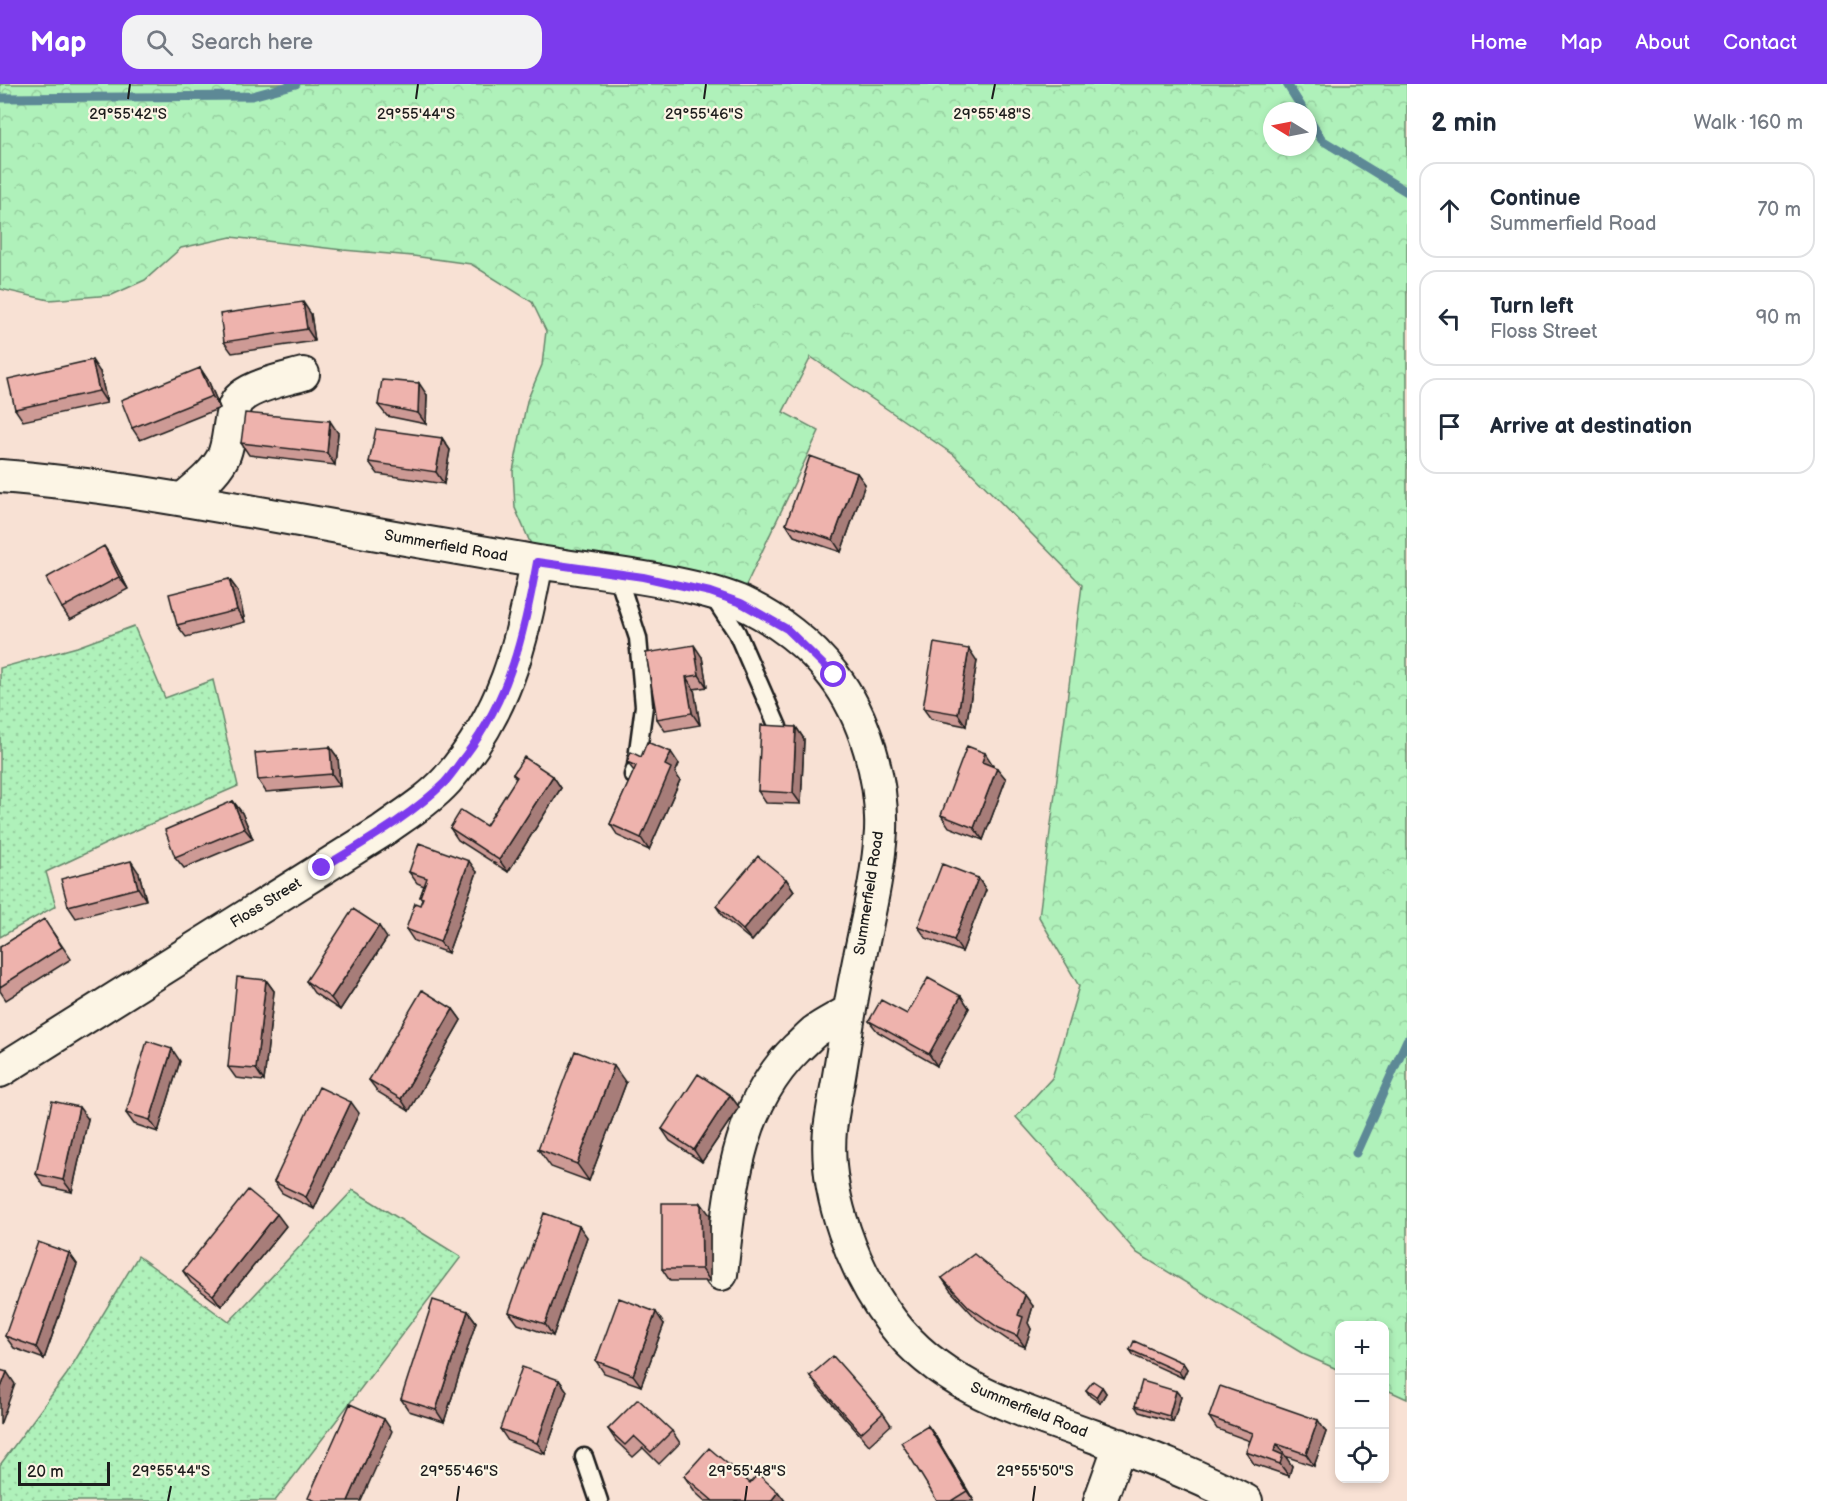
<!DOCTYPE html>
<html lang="en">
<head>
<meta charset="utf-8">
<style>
	body { margin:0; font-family:"Balsamiq Sans",sans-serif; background:#f2f2f3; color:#1f2937 }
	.controls { position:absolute; right:18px; bottom:18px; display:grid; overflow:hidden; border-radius:12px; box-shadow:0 3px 9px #0003 }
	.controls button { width:54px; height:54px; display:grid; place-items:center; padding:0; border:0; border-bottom:2px solid #e0e1e3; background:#fff; color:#1f2937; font:30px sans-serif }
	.compass { position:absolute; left:1263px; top:18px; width:54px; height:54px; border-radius:50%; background:#fff; box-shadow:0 3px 9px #0003; rotate:280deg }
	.scale { position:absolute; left:18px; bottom:15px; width:92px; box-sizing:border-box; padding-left:6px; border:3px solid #1c1c1c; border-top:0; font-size:16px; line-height:21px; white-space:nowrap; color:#1c1c1c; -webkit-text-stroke:4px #fcf5e5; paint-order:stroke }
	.stop { position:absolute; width:18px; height:18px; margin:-14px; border:4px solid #7c3aed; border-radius:50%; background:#fff }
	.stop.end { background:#7c3aed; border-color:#fff; box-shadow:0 2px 6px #0008 }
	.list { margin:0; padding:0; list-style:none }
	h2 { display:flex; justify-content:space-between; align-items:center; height:78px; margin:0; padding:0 24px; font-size:26px }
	h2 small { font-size:20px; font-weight:400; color:#747a83 }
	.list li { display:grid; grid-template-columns:39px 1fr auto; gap:18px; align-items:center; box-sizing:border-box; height:96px; margin:0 12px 12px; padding:0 12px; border:2px solid #e0e1e3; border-radius:18px }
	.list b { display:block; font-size:22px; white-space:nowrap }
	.list p { margin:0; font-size:20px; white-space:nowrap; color:#747a83 }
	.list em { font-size:20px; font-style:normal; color:#747a83 }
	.icon { flex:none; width:33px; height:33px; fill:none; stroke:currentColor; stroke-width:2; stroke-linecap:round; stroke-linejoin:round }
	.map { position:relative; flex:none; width:1407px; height:1417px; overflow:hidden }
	header { display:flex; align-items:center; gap:36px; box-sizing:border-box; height:84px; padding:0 30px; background:#7c3aed; color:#fff }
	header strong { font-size:28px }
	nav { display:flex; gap:33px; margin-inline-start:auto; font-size:21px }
	.search { width:420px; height:54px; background:#f2f2f3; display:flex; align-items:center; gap:15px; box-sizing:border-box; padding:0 21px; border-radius:18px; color:#747a83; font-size:22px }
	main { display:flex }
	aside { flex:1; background:#fff }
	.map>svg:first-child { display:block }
	.grass { fill:url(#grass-dots); stroke:#66866b; stroke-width:1.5 }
	.forest { fill:url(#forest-crowns); stroke:#66866b; stroke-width:1.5; fill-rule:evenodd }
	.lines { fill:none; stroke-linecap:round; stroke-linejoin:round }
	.stream { stroke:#5d8996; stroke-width:9 }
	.service-casing { stroke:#1c1c1c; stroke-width:21 }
	.minor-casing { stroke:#1c1c1c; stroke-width:36 }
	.service { stroke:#fcf5e5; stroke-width:16 }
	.minor { stroke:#fcf5e5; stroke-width:32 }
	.wall { fill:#cd9a95; stroke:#1c1c1c; stroke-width:1.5 }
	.shaded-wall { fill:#a77d79; stroke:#1c1c1c; stroke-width:1.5 }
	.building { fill:#eeb3ad; stroke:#1c1c1c; stroke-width:1.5 }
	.route { stroke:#7c3aed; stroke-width:8 }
	.ticks { fill:none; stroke:#1c1c1c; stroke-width:2 }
	.labels { text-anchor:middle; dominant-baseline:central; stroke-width:4.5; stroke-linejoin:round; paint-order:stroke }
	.street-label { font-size:15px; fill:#1c1c1c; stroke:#fcf5e5 }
	.ticks-label { font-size:15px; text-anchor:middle; fill:#1c1c1c; stroke:#fcf5e5; stroke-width:4.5; stroke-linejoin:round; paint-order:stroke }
</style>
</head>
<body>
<header>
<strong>Map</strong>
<div class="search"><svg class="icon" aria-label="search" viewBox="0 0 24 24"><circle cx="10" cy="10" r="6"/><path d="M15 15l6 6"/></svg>Search here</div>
<nav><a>Home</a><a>Map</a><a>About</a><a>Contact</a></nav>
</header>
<main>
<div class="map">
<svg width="1407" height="1417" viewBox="0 0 1407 1417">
	<defs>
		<pattern id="grass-dots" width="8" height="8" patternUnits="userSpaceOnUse" patternTransform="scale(1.5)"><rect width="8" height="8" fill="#aff1ba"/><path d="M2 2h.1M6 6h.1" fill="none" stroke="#96ce9f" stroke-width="1.8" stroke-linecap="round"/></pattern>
		<pattern id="forest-crowns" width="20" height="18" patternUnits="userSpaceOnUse" patternTransform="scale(1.5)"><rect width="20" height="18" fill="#aff1ba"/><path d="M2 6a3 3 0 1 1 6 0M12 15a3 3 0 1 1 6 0" fill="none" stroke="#96ce9f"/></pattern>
	</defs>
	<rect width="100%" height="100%" fill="#f8e1d4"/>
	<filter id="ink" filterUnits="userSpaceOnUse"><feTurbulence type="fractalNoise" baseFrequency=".0167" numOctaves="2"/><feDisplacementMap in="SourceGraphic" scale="12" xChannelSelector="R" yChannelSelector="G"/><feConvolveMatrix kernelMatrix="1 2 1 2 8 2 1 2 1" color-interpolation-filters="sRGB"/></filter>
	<g filter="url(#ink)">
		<path class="grass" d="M134 542 165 614 213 596 238 702 116 755 46 788 56 822 0 853V584L77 563Z
			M353 1106 461 1173 275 1417H0V1381L67 1290 138 1172 229 1238Z"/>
		<path class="forest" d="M0 0H1407V1315L1385 1305 1384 1242H1340L1339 1286 1305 1271 1137 1169 1016 1033 1052 994 1079 902 1039 833 1082 501 954 371 811 273 783 328 819 347 740 514 537 474 515 424 513 387 527 317 542 281 546 247 532 218 471 180 413 172 343 166 231 153 181 164 145 196 112 211 49 216 0 205ZM1272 27H1308V63H1272Z"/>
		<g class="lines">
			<path class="stream" d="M1287 0 1304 27
				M0 14 252 12 296 0
				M1308 34 1322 56 1407 108
				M1356 1069 1407 956"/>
			<g class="service-casing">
				<path id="service" d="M617 490 638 554 644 622 636 682 633 691
					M712 511 737 549 778 643
					M584 1373 599 1417"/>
			</g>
			<g class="minor-casing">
				<path id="minor" d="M0 392C91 399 181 415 271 431 355 446 438 461 522 475 579 486 638 490 695 504 711 508 727 512 742 519 776 535 810 560 833 591 865 632 883 696 881 747 878 796 865 844 856 892 849 927 844 963 838 998 835 1014 832 1030 830 1046 824 1110 854 1188 892 1238 942 1304 1019 1325 1093 1352 1145 1371 1197 1391 1246 1417
					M183 415C197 403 213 391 222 375 232 358 227 324 241 313 255 301 285 295 303 290
					M0 987 382 747C404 731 429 716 447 696 505 629 521 563 537 478
					M721 1190C731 1108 735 1025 797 964 803 959 808 953 814 948 825 940 838 934 849 927
					M1100 1417 1120 1361"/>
			</g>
			<use href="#service" class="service"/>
			<use href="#minor" class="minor"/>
		</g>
		<path class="wall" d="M311 230 315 257 232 269 224 258Z
			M200 284 208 296 220 324 140 356 132 344Z
			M100 288 107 319 23 337 15 325Z
			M427 311 426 340 387 332 378 321Z
			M338 349 335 381 249 371 241 359Z
			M442 354 450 366 444 400 378 390 369 378Z
			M857 389 865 400 841 468 794 452 786 440Z
			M112 474 128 505 70 536 62 524Z
			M229 495 238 507 245 538 186 553 177 541Z
			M646 569 702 573 707 603 694 605 700 641 665 647 657 635Z
			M977 577 966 642 931 635 923 624Z
			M796 643 804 655 801 720 766 719 758 707Z
			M330 663 338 674 340 702 266 708 258 696Z
			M641 673 679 680 675 689 680 696 649 766 618 752 610 740 634 687 627 678Z
			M993 681V682L1006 695 983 756 949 743 941 731Z
			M513 690 553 692 561 704 508 788 458 756 450 744 486 742 516 695Z
			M233 717 242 729 253 755 184 784 175 773Z
			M409 788H477L448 869 414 857 406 845 420 821 422 816 420 813 424 802 417 799Z
			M139 789 146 816 76 834 68 822Z
			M978 794 986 806 962 868 926 854 918 843Z
			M786 795 794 807 752 857 724 834 716 822Z
			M52 847 71 875 6 916 0 907V863Z
			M387 854 340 926 314 909 306 897Z
			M266 896 274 907 264 997 236 994 228 983Z
			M961 912 969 924 937 982 878 948 869 937 907 930Z
			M453 925 461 936 409 1027 378 1008 369 996Z
			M180 977 158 1048 134 1040 126 1029Z
			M626 999 589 1097 551 1083 538 1065Z
			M730 1011 739 1023 702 1078 670 1057 662 1045Z
			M359 1029 314 1125 282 1109 274 1098Z
			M88 1035 72 1108 44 1102 36 1090Z
			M710 1131V1197H670L662 1185Z
			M286 1142 221 1222 191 1199 183 1187Z
			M587 1153 553 1252 518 1240 509 1228Z
			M69 1169 77 1180 44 1275 14 1264 5 1252Z
			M942 1194 1033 1222 1028 1239 1031 1245 1025 1263 1008 1256 977 1235 950 1206Z
			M468 1227 476 1238 444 1338 409 1327 401 1315Z
			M664 1240 641 1302 604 1289 596 1277Z
			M1130 1266 1183 1279 1187 1285 1183 1294 1134 1272Z
			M810 1292 883 1329 891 1341 869 1361 818 1304Z
			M559 1296 567 1307 545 1370 508 1357 500 1345Z
			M1102 1303 1106 1309 1100 1319 1090 1312 1086 1306Z
			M1176 1307 1181 1313 1173 1338 1139 1328 1135 1322Z
			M1209 1333 1326 1348 1314 1382 1285 1372V1373L1292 1382 1289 1392 1254 1380 1246 1368 1250 1357 1217 1345Z
			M928 1342 936 1353 974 1417H937Z
			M608 1345 672 1347 680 1359 659 1380 643 1364 633 1373 616 1357Z
			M684 1392 750 1399 778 1408 785 1417H705L696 1409Z"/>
		<path class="shaded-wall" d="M303 218 311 230 315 257 307 245Z
			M92 276 100 288 107 319 99 307Z
			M200 284 208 296 220 324 212 312Z
			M419 299 427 311 426 340 418 329Z
			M330 337 338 349 335 381 327 369Z
			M442 354 450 366 444 400 436 388Z
			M857 389 865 400 841 468 833 456Z
			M104 462 112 474 128 505 119 493Z
			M229 495 238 507 245 538 237 526Z
			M694 561 702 573 707 603 699 591Z
			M969 565 977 577 966 642 958 630Z
			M686 593 694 605 700 641 692 629Z
			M796 643 804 655 801 720 793 709Z
			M330 663 338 674 340 702 332 690Z
			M671 668 679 680 675 689 680 696 649 766 641 754 665 681Z
			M985 669 993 681 990 690 982 678Z
			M997 684 1006 695 983 756 974 744Z
			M553 692 561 704 508 788 499 776Z
			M233 717 242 729 253 755 244 744Z
			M131 777 139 789 146 816 138 804Z
			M469 777 477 788 448 869 440 858Z
			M978 794 986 806 962 868 954 856Z
			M786 795 794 807 752 857 743 846Z
			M379 842 387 854 340 926 331 914Z
			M266 896 274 907 264 997 256 985Z
			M961 912 969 924 937 982 929 970Z
			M453 925 461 936 409 1027 401 1015Z
			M172 965 180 977 158 1048 150 1036Z
			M614 982 626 999 589 1097 577 1080Z
			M730 1011 739 1023 702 1078 694 1066Z
			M351 1018 359 1029 314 1125 306 1113Z
			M79 1023 88 1035 72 1108 63 1096Z
			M701 1119 710 1131V1197L702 1185Z
			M277 1130 286 1142 221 1222 213 1211Z
			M579 1142 587 1153 553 1252 545 1240Z
			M69 1169 77 1180 44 1275 36 1263Z
			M1025 1211 1033 1222 1028 1239 1031 1245 1025 1263 1017 1252 1018 1231Z
			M468 1227 476 1238 444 1338 436 1326Z
			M656 1228 664 1240 641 1302 633 1291Z
			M1183 1279 1187 1285 1183 1294 1179 1288Z
			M7 1288 15 1300 0 1341V1306Z
			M559 1296 567 1307 545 1370 537 1359Z
			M1102 1303 1106 1309 1100 1319 1096 1313Z
			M1176 1307 1181 1313 1173 1338 1169 1332Z
			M384 1335 392 1347 361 1417H348Z
			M1318 1336 1326 1348 1314 1382 1306 1370Z
			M928 1342 936 1353 974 1417 967 1407Z
			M1277 1360 1292 1382 1289 1392 1280 1380 1274 1367Z
			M778 1408 785 1417H771Z"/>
		<path class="building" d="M303 218 307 245 224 258 220 230Z
			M92 276 99 307 15 325 8 295Z
			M200 284 212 312 132 344 121 316Z
			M382 296 419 299 418 329 378 321Z
			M245 329 330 337 327 369 241 359Z
			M376 345 442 354 436 388 369 378Z
			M810 372 857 389 833 456 786 440Z
			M104 462 119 493 62 524 46 494Z
			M229 495 237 526 177 541 169 510Z
			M934 559 969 565 958 630 923 624Z
			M694 561 699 591 686 593 692 629 657 635 646 569Z
			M761 641 796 643 793 709 758 707Z
			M647 658 671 668 665 681 671 684 641 754 610 740 636 682 627 678 631 668 641 673Z
			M967 662 985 669 982 678 997 684 974 744 941 731Z
			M330 663 332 690 258 696 255 669Z
			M524 673 553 692 499 776 450 744 461 726 486 742 517 693 513 690Z
			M233 717 244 744 175 773 165 746Z
			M419 759 469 777 440 858 406 845 415 819 420 821 423 814 420 813 427 794 409 788Z
			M758 772 786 795 743 846 716 822Z
			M131 777 138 804 68 822 61 795Z
			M942 780 978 794 954 856 918 843Z
			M353 825 379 842 331 914 306 897Z
			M44 835 62 863 0 903V863Z
			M237 893 266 896 256 985 228 983Z
			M928 894 961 912 929 970 869 937 881 916 907 930Z
			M422 906 453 925 401 1015 369 996Z
			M147 957 172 965 150 1036 126 1029Z
			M575 967 614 982 577 1080 538 1065Z
			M698 990 730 1011 694 1066 662 1045Z
			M319 1003 351 1018 306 1113 274 1098Z
			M52 1017 79 1023 63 1096 36 1090Z
			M248 1106 277 1130 213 1211 183 1187Z
			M662 1119H701L702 1185H662Z
			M544 1129 579 1142 545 1240 509 1228Z
			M38 1158 69 1169 36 1263 5 1252Z
			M974 1170 1025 1211 1018 1231 1023 1233 1017 1252 999 1244 969 1223 942 1194Z
			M619 1214 656 1228 633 1291 596 1277Z
			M433 1216 468 1227 436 1326 401 1315Z
			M1134 1257 1183 1279 1179 1288 1130 1266Z
			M833 1272 883 1329 861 1349 810 1292Z
			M522 1283 559 1296 537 1359 500 1345Z
			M0 1286 7 1288 0 1306Z
			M1093 1297 1102 1303 1096 1313 1086 1306Z
			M1142 1297 1176 1307 1169 1332 1135 1322Z
			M1220 1302 1318 1336 1306 1370 1277 1360 1274 1367 1283 1371 1280 1380 1246 1368 1253 1349 1209 1333Z
			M638 1315 672 1347 651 1368 634 1352 625 1361 608 1345Z
			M350 1320 384 1335 348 1417H316L308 1414Z
			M928 1342 967 1407 951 1417H937L901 1358Z
			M709 1364 750 1399 758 1390 778 1408 771 1417H713L684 1392Z"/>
	</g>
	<g class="lines" filter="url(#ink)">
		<path class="route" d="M322 784C364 758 410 733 445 698 452 690 458 681 465 672 510 613 524 551 537 478L643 493 710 508 741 519 787 545 834 591"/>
	</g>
	<path class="ticks" d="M128 15 130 0M416 15 418 0M704 15 706 0M992 15 995 0M168 1417 171 1402M457 1417 459 1402M745 1417 747 1402M1033 1417 1035 1402"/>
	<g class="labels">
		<g class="street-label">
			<text transform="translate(446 462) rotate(10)">Summerfield Road</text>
			<text transform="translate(869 809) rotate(-81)">Summerfield Road</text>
			<text transform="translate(266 819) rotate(-32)">Floss Street</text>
			<text transform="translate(1029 1326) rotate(22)">Summerfield Road</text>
		</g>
	</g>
	<g class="ticks-label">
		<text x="128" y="35">29°55'42"S</text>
		<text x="416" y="35">29°55'44"S</text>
		<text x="704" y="35">29°55'46"S</text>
		<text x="992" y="35">29°55'48"S</text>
		<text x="171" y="1392">29°55'44"S</text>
		<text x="459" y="1392">29°55'46"S</text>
		<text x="747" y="1392">29°55'48"S</text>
		<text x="1035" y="1392">29°55'50"S</text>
	</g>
</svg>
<div class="controls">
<button>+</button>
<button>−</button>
<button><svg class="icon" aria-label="locate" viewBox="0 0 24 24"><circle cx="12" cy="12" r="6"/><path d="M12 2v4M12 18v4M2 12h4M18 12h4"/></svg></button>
</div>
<svg class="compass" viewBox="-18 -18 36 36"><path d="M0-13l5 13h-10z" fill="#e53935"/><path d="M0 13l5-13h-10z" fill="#747a83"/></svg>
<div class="scale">20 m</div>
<div class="stop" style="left:834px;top:591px"></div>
<div class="stop end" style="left:322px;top:784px"></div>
</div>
<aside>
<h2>2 min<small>Walk · 160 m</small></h2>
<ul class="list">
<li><svg class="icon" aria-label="ahead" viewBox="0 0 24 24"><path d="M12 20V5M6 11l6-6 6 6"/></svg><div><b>Continue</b><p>Summerfield Road</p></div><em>70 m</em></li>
<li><svg class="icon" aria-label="left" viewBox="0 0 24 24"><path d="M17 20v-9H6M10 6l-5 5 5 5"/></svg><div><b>Turn left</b><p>Floss Street</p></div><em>90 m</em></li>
<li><svg class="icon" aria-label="arrive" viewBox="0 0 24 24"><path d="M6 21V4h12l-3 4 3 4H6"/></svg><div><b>Arrive at destination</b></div></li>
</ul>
</aside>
</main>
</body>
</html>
